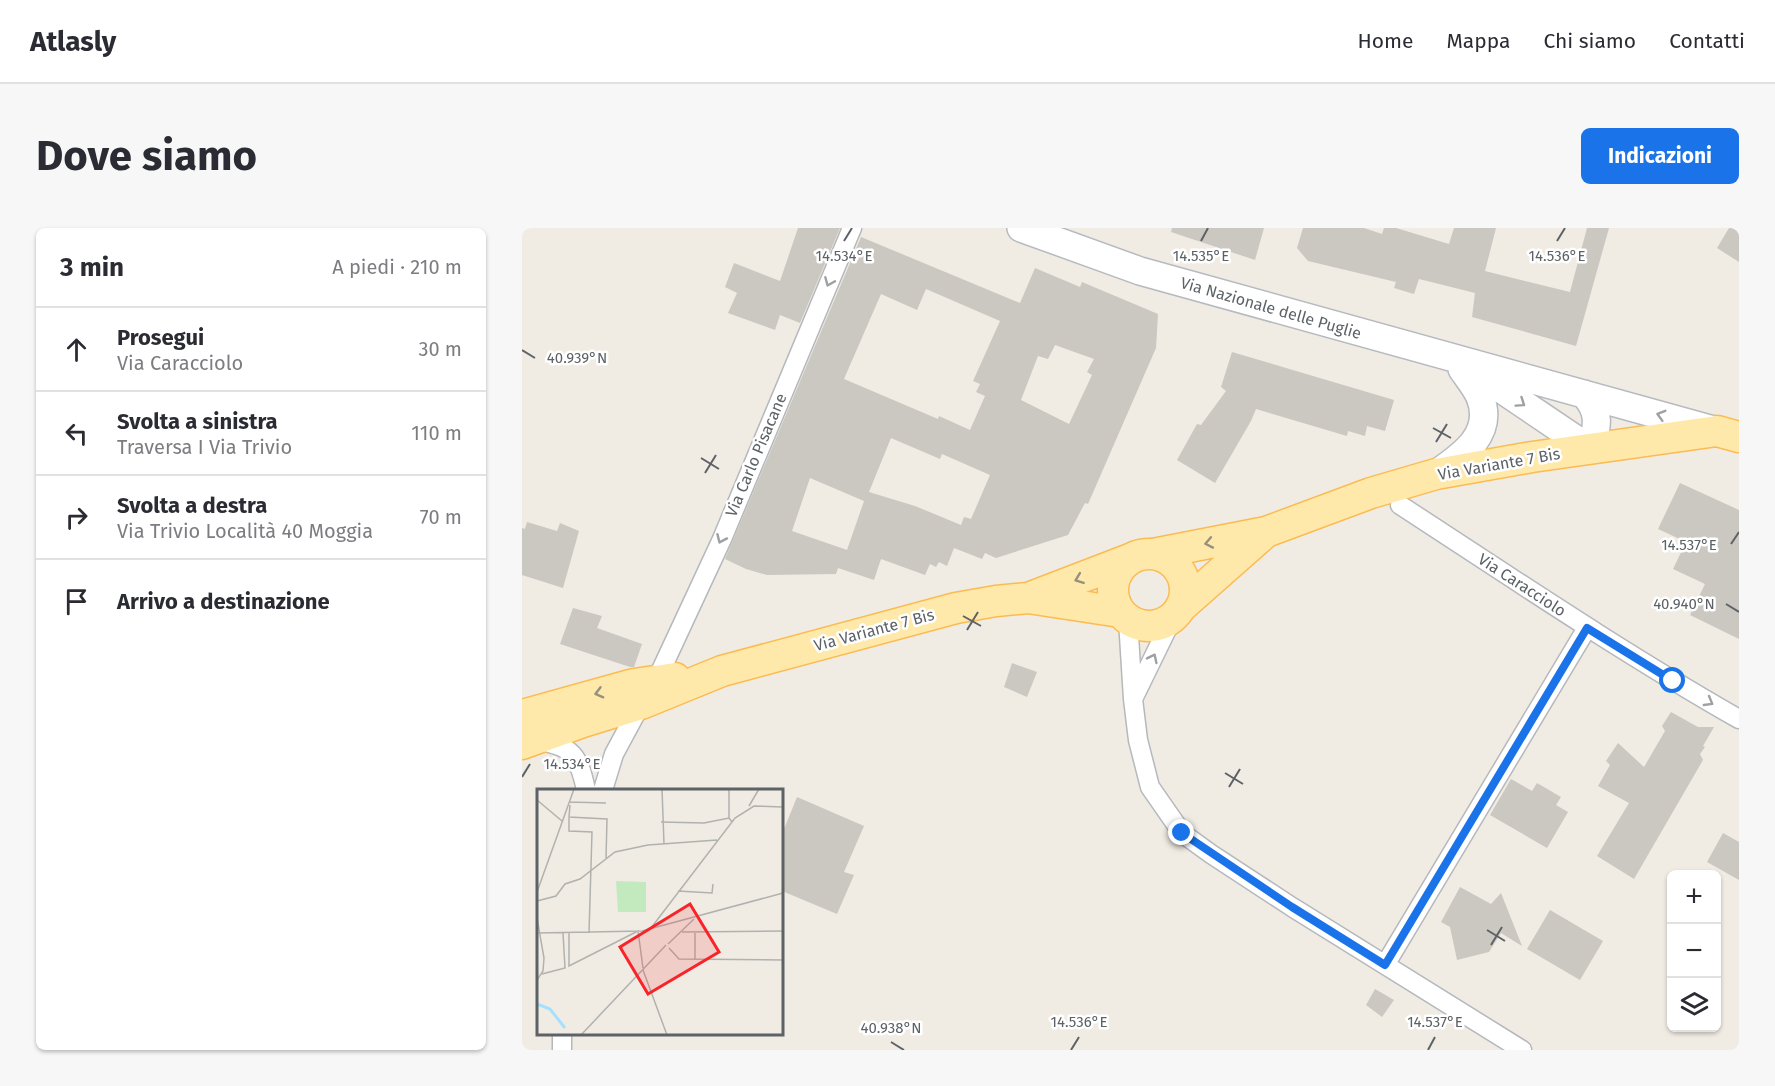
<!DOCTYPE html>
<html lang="it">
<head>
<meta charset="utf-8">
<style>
	body { margin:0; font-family:"Fira Sans",sans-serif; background:#f7f7f7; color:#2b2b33 }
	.controls { position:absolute; right:18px; bottom:18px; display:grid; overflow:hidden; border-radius:9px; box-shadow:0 2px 4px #0004 }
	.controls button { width:54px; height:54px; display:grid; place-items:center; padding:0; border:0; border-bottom:2px solid #e1e1e2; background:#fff; color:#2b2b33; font:30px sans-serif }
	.stop { position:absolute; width:18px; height:18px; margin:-14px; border:4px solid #1a73e8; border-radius:50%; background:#fff }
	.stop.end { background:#1a73e8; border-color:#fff; box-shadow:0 2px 6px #0008 }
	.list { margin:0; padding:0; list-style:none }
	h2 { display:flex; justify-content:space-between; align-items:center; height:78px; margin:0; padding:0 24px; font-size:26px }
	h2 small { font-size:20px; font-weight:400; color:#7c7c81 }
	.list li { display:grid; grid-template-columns:39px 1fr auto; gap:18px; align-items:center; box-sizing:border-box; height:84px; padding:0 24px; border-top:2px solid #e1e1e2 }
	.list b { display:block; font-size:22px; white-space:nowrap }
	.list p { margin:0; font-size:20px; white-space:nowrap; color:#7c7c81 }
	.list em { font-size:20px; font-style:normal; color:#7c7c81 }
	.icon { flex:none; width:33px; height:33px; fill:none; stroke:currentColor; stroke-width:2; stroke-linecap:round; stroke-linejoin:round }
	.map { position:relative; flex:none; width:1217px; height:822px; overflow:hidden; border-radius:9px }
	header { display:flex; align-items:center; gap:36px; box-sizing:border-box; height:84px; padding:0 30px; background:#fff; border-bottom:2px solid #e1e1e2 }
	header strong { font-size:28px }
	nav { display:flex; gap:33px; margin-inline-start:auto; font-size:21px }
	.intro { display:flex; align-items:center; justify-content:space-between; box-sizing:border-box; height:144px; padding:0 36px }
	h1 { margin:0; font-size:42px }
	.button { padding:15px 27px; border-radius:9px; background:#1a73e8; color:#fff; font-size:21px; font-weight:700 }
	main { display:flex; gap:36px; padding:0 36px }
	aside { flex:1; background:#fff; border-radius:9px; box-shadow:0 2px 4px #0004 }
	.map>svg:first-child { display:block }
	.building { fill:#cbc7c1; fill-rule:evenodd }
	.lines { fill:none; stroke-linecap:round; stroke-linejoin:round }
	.street-casing { stroke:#b5b8bc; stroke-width:21 }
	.secondary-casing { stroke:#b6babf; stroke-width:30 }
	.primary-casing { stroke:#fcbb51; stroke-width:33 }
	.street { stroke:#fff; stroke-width:18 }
	.secondary { stroke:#fff; stroke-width:27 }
	.primary { stroke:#ffe9aa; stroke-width:30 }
	.oneway { stroke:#9da1a3 }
	.oneway2 { stroke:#95917e }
	.route { stroke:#1a73e8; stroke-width:8 }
	.ticks { fill:none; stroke:#5c6266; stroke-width:2 }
	.labels { text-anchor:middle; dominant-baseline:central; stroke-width:5; stroke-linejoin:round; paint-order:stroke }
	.street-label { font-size:16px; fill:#5c6266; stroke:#fff }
	.inset-river { fill:none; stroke:#a5e1ff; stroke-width:3 }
	.inset-road { fill:none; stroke:#b1b1ae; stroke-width:1.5 }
	.view { fill:#f72429; fill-opacity:0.15; stroke:#f72429; stroke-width:3 }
	.inset-edge { fill:none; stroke:#5c6266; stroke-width:3 }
	.ticks-label { font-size:15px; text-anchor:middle; fill:#5c6266; stroke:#fff; stroke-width:5; stroke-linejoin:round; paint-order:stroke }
</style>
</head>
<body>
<header>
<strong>Atlasly</strong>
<nav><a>Home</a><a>Mappa</a><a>Chi siamo</a><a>Contatti</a></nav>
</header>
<div class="intro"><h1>Dove siamo</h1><a class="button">Indicazioni</a></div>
<main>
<aside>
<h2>3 min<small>A piedi · 210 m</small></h2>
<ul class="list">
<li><svg class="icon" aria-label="ahead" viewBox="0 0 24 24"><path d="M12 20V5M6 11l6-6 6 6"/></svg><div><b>Prosegui</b><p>Via Caracciolo</p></div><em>30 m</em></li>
<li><svg class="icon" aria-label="left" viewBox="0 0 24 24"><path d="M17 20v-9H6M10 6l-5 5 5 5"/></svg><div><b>Svolta a sinistra</b><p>Traversa I Via Trivio</p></div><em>110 m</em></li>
<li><svg class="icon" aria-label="right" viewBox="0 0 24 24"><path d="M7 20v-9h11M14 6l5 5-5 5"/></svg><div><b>Svolta a destra</b><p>Via Trivio Località 40 Moggia</p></div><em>70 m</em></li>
<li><svg class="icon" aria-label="arrive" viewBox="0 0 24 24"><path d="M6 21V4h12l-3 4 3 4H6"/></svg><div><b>Arrivo a destinazione</b></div></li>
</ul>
</aside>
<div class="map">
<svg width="1217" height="822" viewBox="0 0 1217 822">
	<rect width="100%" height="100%" fill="#f0ece4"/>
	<path class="building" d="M276 0H318L278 95 258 87 253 102 206 85 215 65 203 59 212 35 258 53Z
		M650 0H742L733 32 649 4Z
		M781 0H842L860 6 862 0H874L927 16 932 0H974L963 43 1048 64 1065 0H1087L1054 118 950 89 953 65 897 51 892 66 872 60 874 54 786 33 775 20Z
		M1207 0H1217V34L1195 20Z
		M339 9 498 75 513 40 558 59 560 54 636 86 634 120 566 276 563 275 546 307 474 330 463 325 460 331 432 320 425 338 417 334 414 339 408 336 403 347 359 331 352 352 316 340 314 346 245 347 224 341 203 331ZM404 61 478 93 451 153 458 156 454 164 463 168 448 202 417 188 416 191 322 151 359 66 395 82ZM533 117 572 131 565 144 570 147 547 196 499 172 516 128 526 131ZM369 210 418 231 420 226 468 247 449 291 442 289 439 297 393 278 347 264ZM288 250 342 273 325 322 270 303Z
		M710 124 872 172 863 203 845 198 843 208 826 203 825 208 734 181 729 193 693 255 655 232 675 196 679 197 704 163 699 159Z
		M1158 255 1217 282V411L1168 387 1183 356 1151 341 1164 314 1136 301Z
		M5 294 35 303 38 295 57 303 41 360 0 347V300L3 301Z
		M51 380 80 388 75 400 120 416 112 439H108L38 416Z
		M490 435 515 444 505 469 482 459Z
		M1149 484 1176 499H1192L1181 518 1183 519 1178 526 1181 532 1112 651 1075 628 1107 575 1076 558 1088 537 1084 533 1096 515 1122 539 1143 503 1140 498Z
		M989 551 1010 563 1015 555 1039 569 1034 577 1046 584 1025 620 968 587Z
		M275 569 342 598 322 644 332 647 315 686 260 663V606Z
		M1201 605 1217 614V652L1185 634Z
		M938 659 969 676 979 665 1000 718 979 705 967 724 935 732 928 699 919 694Z
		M1028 682 1081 713 1058 752 1005 721Z
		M853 761 872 772 860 789 844 777Z"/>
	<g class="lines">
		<g class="street-casing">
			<path id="street" d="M878 277C990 350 1101 425 1217 491
				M606 392 611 471 616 512 628 559 660 605 689 626 770 679 1000 822
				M134 453 200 311 330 0
				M612 469 651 389
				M15 513C51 517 57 529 64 562
				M81 562 92 526 119 476
				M863 737 1065 400
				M40 822V806"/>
		</g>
		<g class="secondary-casing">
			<path id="secondary" d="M499 0 618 43 1195 203
				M954 144 1068 221C1076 199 1079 184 1062 166
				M914 246C940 228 973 206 958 169 954 159 946 150 940 141"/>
		</g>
		<g class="primary-casing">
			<path id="primary" d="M631 326 744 304 849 265 914 246 1010 229 1195 203 1217 209
				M591 362a36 36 0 1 1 72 0a36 36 0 1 1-72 0Z
				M509 369 608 331
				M658 380 744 304
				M0 487 112 456 153 450
				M0 516 61 494 119 476 200 443 434 380 474 373 506 370 598 384"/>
		</g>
		<use href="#street" class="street"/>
		<use href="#secondary" class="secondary"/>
		<use href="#primary" class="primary"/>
	</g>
	<defs><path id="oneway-chevron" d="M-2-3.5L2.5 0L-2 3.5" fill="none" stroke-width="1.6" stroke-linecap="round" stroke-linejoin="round" transform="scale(1.5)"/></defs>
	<g class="oneway">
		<use href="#oneway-chevron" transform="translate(307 54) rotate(113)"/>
		<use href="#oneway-chevron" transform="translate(999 175) rotate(34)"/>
		<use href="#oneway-chevron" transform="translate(1139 187) rotate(-164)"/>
		<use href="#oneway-chevron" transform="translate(199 311) rotate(114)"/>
		<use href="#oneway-chevron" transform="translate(631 430) rotate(-64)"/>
		<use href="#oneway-chevron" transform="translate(1187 474) rotate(30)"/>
	</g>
	<g class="oneway2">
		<use href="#oneway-chevron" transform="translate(687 315) rotate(169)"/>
		<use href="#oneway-chevron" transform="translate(557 351) rotate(159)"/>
		<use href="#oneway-chevron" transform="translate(77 465) rotate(165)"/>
	</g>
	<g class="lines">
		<path class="route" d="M660 605 770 679 863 737 1065 400 1151 453"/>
	</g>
	<path class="ticks" d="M322 13 330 0M679 13 686 0M1035 13 1043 0M0 122 13 130M911 200 929 210M914 214 925 196M179 230 197 241M183 245 194 227M1209 316 1217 304M1204 376 1217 384M441 388 459 398M445 402 456 384M703 545 721 556M0 549 8 536M707 559 718 541M965 702 983 713M969 717 980 699M369 814 382 822M549 822 557 809M906 822 913 809"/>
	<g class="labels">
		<g class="street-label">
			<text transform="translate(749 80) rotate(16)">Via Nazionale delle Puglie</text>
			<text transform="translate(234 227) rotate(-67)">Via Carlo Pisacane</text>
			<text transform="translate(977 236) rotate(-10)">Via Variante 7 Bis</text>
			<text transform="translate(1000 357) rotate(33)">Via Caracciolo</text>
			<text transform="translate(352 402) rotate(-15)">Via Variante 7 Bis</text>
		</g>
	</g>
	<g transform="translate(15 561)">
		<rect width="246" height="246" fill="#f0ece4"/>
		<path d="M79 92 109 93V123H81Z" fill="#c3e9bf"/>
		<path class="inset-river" d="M0 215 13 220 28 239"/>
		<path class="inset-road" d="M125 0 127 55M0 11 25 32M32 13 69 14M33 16 32 28 70 30 69 69M212 17 222 0M32 28V42L55 43 52 144M192 29V0M124 33 167 34 192 29 195 33M141 102 175 104 176 95M0 103 37 0M0 112 19 107 28 95 43 90 78 63 111 56 180 51M0 129 7 169 6 182 0 191M114 139 198 29 217 17 246 18M145 143 246 142M0 144 105 142 246 104M32 144V177L101 142 106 179M158 144V170M131 155 157 130M132 159 142 170 246 171M106 181 130 246M5 185 28 179 26 144M44 246 129 156"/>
		<path class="view" d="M153 115 182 163 111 205 83 158Z"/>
		<rect width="246" height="246" class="inset-edge"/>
	</g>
	<g class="ticks-label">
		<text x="322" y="33">14.534°E</text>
		<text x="679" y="33">14.535°E</text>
		<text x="1035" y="33">14.536°E</text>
		<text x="55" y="135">40.939°N</text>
		<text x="1167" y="322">14.537°E</text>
		<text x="1162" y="381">40.940°N</text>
		<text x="50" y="541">14.534°E</text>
		<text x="557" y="799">14.536°E</text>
		<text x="913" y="799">14.537°E</text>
		<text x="369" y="805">40.938°N</text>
	</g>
</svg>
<div class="controls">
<button>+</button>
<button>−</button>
<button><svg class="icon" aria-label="layers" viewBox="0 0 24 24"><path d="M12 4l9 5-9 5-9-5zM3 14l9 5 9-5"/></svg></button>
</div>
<div class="stop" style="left:1151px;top:453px"></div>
<div class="stop end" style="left:660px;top:605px"></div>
</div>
</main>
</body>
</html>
